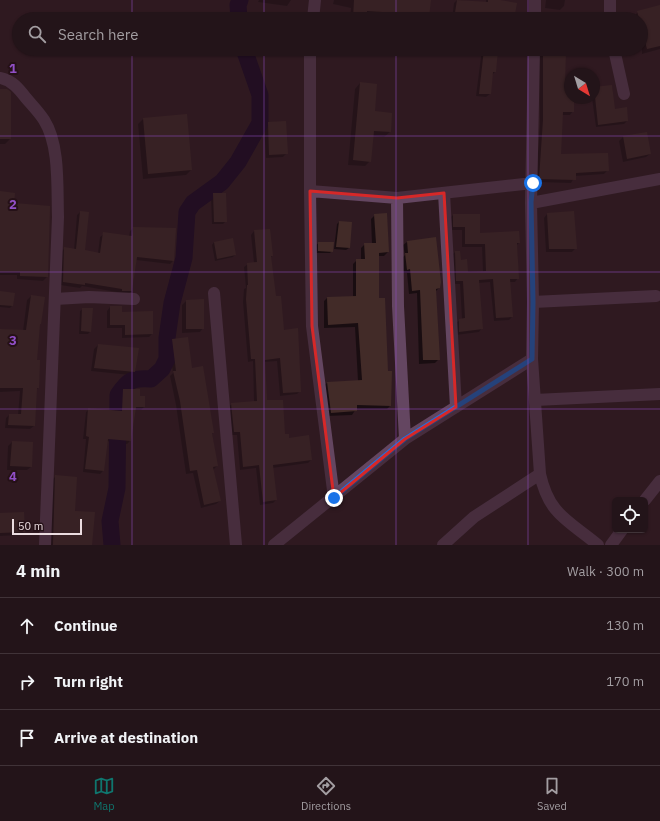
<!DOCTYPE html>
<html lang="en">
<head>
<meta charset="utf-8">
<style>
	body { margin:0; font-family:"IBM Plex Sans",sans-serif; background:#2b1d22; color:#f1f3f6 }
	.controls { position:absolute; right:12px; bottom:12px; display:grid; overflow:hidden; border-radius:6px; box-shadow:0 1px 3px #0004 }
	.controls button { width:36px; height:36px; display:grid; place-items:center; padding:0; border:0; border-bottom:1px solid #403338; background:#231419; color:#f1f3f6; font:20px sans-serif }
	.compass { position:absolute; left:564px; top:68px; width:36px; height:36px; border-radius:50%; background:#231419; box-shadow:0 1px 3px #0004; rotate:142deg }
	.scale { position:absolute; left:12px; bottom:10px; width:70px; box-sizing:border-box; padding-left:4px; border:2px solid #ebdce0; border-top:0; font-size:11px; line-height:14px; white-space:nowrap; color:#ebdce0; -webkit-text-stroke:3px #251117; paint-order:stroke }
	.stop { position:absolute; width:12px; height:12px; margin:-9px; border:3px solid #1a73e8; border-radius:50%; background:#fff }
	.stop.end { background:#1a73e8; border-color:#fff; box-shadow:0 1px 4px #0008 }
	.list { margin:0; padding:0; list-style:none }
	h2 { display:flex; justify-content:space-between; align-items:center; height:52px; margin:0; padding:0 16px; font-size:17px }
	h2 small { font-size:13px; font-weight:400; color:#a39ea2 }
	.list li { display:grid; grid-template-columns:26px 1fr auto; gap:12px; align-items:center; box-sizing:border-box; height:56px; padding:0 16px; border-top:1px solid #403338 }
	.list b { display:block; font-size:15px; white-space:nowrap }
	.list em { font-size:13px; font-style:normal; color:#a39ea2 }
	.icon { flex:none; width:22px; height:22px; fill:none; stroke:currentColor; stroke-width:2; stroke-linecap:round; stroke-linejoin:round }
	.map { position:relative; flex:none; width:660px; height:545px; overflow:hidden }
	.search { position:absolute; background:#231419; box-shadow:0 1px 3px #0004; left:12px; right:12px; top:12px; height:44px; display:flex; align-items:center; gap:10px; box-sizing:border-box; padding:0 14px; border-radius:22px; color:#a39ea2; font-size:15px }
	.sheet { height:220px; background:#231419 }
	nav { display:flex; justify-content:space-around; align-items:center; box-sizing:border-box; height:56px; border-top:1px solid #403338; background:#231419; font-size:11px; color:#a39ea2 }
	nav a { display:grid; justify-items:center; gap:2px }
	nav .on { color:#0f766e }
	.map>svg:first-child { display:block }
	.shadow { fill:#0007 }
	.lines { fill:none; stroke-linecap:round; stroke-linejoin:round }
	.river { stroke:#120024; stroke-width:17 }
	.building { fill:#422b28 }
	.minor { stroke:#644661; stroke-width:12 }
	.route { stroke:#1a73e8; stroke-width:5 }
	.marked { fill:none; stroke:#d62828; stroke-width:3; stroke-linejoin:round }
	.grid { fill:none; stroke:#914fc6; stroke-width:1; stroke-opacity:0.55 }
	.grid-label { font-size:13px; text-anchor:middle; font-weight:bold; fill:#914fc6; stroke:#251117; stroke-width:4; stroke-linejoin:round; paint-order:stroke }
</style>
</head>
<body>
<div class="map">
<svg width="660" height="545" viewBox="0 0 660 545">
	<rect width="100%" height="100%" fill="#2f1a21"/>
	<path class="shadow" d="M259 0H291L287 6 258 2Z
		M334 0H430L428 19H391V16L366 14V19H350L351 8 333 4Z
		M457 0 486 3V0H493L513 19H452L454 3Z
		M546 0H565L564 6 560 10 545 8Z
		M660 6V49L642 54 641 19H633V17L638 12Z
		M152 14 178 18V19H148Z
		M395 49H444L440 56Z
		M482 49H497L495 72 491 76 490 94 486 97 476 96Z
		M543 49H565L564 85H570V98H573V111L570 115H562L560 155 608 170 604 174 575 176 571 183 536 182 540 124 539 52Z
		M360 83 374 112 390 132 384 137 373 136 370 161 365 166 348 165 355 89Z
		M612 86 614 110 627 121 624 124 596 127 592 98H594V88Z
		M0 90 10 139 5 144H0Z
		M143 119 191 170 186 175 143 179 138 124Z
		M268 123 287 153 283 157 266 158 264 127Z
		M623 137 650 154 646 157 623 162 619 141Z
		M0 192 13 204 47 277 43 281 17 279V275H0Z
		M213 194 226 221 223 224H212L211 197Z
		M80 212 84 251 98 253 100 237 104 234 129 237 130 231 133 228 173 261 170 264 136 260 132 291 128 294 82 286 80 288 60 285 61 252 65 248 74 250 77 215Z
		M547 214 576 248 572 252H546L544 218Z
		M375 215 388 252 384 256H378V299L390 406 387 409H356L352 415 327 416 323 386 327 383 358 381 355 327 324 328V301L327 298 353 297V264L357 260H361V248L365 244H372L371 219Z
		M453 215 479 234 519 243 517 245 518 278 515 282H509L512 317 509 320 494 321 490 282 478 283 482 328 479 332 456 335V323L462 319 460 284H454L452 255 455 252 467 273 483 272 482 247H462V230H451L450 218Z
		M339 222 349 248 346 250 334 249 337 224Z
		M269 230 272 256 270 258 275 297 300 391 297 394 280 396 277 361 264 362 266 401 284 435 311 460 308 463 272 468 276 500 273 503 260 505 256 468 240 470 237 435H231L228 407 232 404 254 402 253 361 248 362 243 302 244 289 246 288 244 267 248 264 254 263 251 235 254 231Z
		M435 238 439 288 435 292 439 359 435 363 419 364 417 293 409 294 407 273H403L402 258 405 255 403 245 407 242Z
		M214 242 235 255 233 257 215 261 212 245Z
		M319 243 332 251 330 253H316V245Z
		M0 292 12 306 10 308 0 307Z
		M31 296 39 325 36 361 38 388 36 390 34 426 30 429 5 428 6 418 9 415H18L20 391 0 392V329L23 331 27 300Z
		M203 300V328L200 332 182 333V305L186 301Z
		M110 307 121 313 152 334 149 337 122 338V328H107V311Z
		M83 309 90 332 88 334H79L80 311Z
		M173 340 213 432 212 434 217 466 213 470 220 501 216 504 201 508 193 473 186 474 176 405 170 376 173 373 169 343Z
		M98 345 134 372 130 375 91 371 94 349Z
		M123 390 144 407 141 410H134L130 441 127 444 106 441 103 471 100 474 83 472 86 439H83L86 412 89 409 120 412V393Z
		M12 442 31 467 27 470H7L8 446Z
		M56 476 74 512 91 545H49L52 480Z
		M0 515 24 532 20 535 0 536Z"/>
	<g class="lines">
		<path class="river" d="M239 19 238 5 240 0
			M112 545 110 521 117 488 118 395C128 380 132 378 151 379L162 369 167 359V338L172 303 184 258 187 212 193 203 222 182 238 162 260 123V95L244 49"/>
	</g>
	<path class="building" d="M354 0H431L429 17 397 12V13L367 11V19H353Z
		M457 0 488 2V0H500L517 3 514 19H454Z
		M660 5V46L647 49 637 11Z
		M484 49H498L496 72H493L491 94H479Z
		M543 49H566L565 84H570V98H574V112H563L561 154 608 153 609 171 576 173V180L539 179 543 120Z
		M360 82 377 84 375 111 392 113 391 132 374 131 371 162 353 160Z
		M612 85 615 109 627 107 628 121 598 125 594 87Z
		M0 89H7L11 92V139H0Z
		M187 114 192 170 148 174 143 118Z
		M286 121 288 154 269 155 268 122Z
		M647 132 651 154 627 159 623 136Z
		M0 191 15 193 14 203 50 206 48 277 20 276V272H0Z
		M213 193H226L227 222H214Z
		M80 211 89 212 85 250 100 253 103 232 132 236 133 227 176 228 174 261 137 257 132 291H122V289L85 283V285L63 282 64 247 76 249Z
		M574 211 577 249H549L547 213Z
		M387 213 389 252 379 253V298H385L388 371H392L391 406 357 405V411L331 413 327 382 362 380 358 323 328 325 327 297 356 296V259H365L364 243H376L374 214Z
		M453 214H480V233L519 231 520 243H517L519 279H510L513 317 496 318 493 279 479 280 483 329 459 332V319L465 318 463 281H456L455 251H460L461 260 467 259 468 272 486 271 485 244H465V227H453Z
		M339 221 352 222 350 248 336 247Z
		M270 229 273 256H271L276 296H281L284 330 298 328 301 392 283 393 280 358 265 360 267 400H283L285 434H289V438L309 435 312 460 273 465 277 500 263 502 259 465 243 467 240 432H234L231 403 257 401 255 359H251L246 299 247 285H248L247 263 257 262 254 230Z
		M436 237 441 282 440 288 436 289 440 360H423L420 290 412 291 410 269 407 270 405 253H408L407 241Z
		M233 238 236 255 217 259 214 242Z
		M318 242H334L333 252 318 251Z
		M0 291 15 293 13 306 0 305Z
		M31 295 45 297 41 324H40L37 360H40L39 388H37L35 426 8 425 9 414H21L23 388H0V329L26 330Z
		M204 299V329H186V300Z
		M110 306H122V312L153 311V334L125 335V325H110Z
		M82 308H93L91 332 81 331Z
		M188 337 192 368 203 366 214 433H212L218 466 213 467 221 501 204 505 197 470 190 471 180 401 173 371H176L172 339Z
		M98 344 139 348 135 372 94 368Z
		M123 389H140V396H145V407H136L131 441 108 439 104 471 85 469 89 437 86 436 88 408 122 411Z
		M12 441 33 442 32 467 10 466Z
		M55 475 77 477 75 511 95 512 92 545H53Z
		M24 512 25 532 0 533V513Z"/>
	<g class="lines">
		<path class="minor" d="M610 0V19
			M313 19 315 0
			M535 19V0
			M310 49V191L397 198
			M534 49 531 203 533 302 532 359 540 474C549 515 568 520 598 545
			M614 49 624 94
			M0 78C12 80 19 89 26 98 32 105 39 112 44 120 60 145 57 188 58 217L45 545
			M310 191 312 326 334 498
			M444 193 456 407
			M531 203 660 179
			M214 293 236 545
			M55 299 89 297 134 299
			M533 302 656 296
			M535 400 660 394
			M405 439 398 306 397 198 533 183
			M645 500 660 481
			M274 545 405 439 532 359
			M443 545 474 517 540 474
			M611 545 622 530"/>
	</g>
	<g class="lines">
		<path class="route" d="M334 498 405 439 532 359 533 302 531 202 533 183"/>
	</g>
	<path d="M0 0H660V545H0ZM310 191 397 198 444 193 456 407 405 439 334 498 312 326Z" fill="#2f1a21" fill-opacity=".55" fill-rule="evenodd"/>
	<path class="marked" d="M310 191 397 198 444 193 456 407 405 439 334 498 312 326Z"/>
	<path class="grid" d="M132 0V19M264 0V19M396 0V19M528 0V19M132 49V545M264 49V545M396 49V545M528 49V545M0 136H660M0 272H660M0 409H660"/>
	<g class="grid-label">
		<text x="13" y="73">1</text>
		<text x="13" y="209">2</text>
		<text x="13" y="345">3</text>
		<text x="13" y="481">4</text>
	</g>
</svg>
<div class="controls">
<button><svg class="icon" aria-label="locate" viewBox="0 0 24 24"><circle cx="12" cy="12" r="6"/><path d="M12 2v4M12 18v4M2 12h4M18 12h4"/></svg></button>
</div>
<svg class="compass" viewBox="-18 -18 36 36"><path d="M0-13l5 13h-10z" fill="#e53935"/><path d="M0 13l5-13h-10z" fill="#a39ea2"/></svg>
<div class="scale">50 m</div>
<div class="stop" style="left:533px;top:183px"></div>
<div class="stop end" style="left:334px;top:498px"></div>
<div class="search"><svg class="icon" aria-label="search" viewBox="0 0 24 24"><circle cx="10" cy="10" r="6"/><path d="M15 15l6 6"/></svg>Search here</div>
</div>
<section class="sheet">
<h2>4 min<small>Walk · 300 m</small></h2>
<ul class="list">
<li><svg class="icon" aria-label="ahead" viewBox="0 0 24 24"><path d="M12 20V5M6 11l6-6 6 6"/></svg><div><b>Continue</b></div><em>130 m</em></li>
<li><svg class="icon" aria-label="right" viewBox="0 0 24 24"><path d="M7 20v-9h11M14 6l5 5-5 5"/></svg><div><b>Turn right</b></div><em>170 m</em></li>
<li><svg class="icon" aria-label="arrive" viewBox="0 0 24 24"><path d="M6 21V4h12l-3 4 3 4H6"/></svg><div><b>Arrive at destination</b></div></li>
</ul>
</section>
<nav>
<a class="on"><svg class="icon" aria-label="map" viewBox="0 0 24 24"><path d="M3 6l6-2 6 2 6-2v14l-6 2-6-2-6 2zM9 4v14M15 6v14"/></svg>Map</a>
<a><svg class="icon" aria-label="directions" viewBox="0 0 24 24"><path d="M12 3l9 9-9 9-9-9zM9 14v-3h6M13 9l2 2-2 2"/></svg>Directions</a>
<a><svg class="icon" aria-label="saved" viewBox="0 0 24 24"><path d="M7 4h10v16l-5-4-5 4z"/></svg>Saved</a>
</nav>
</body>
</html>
